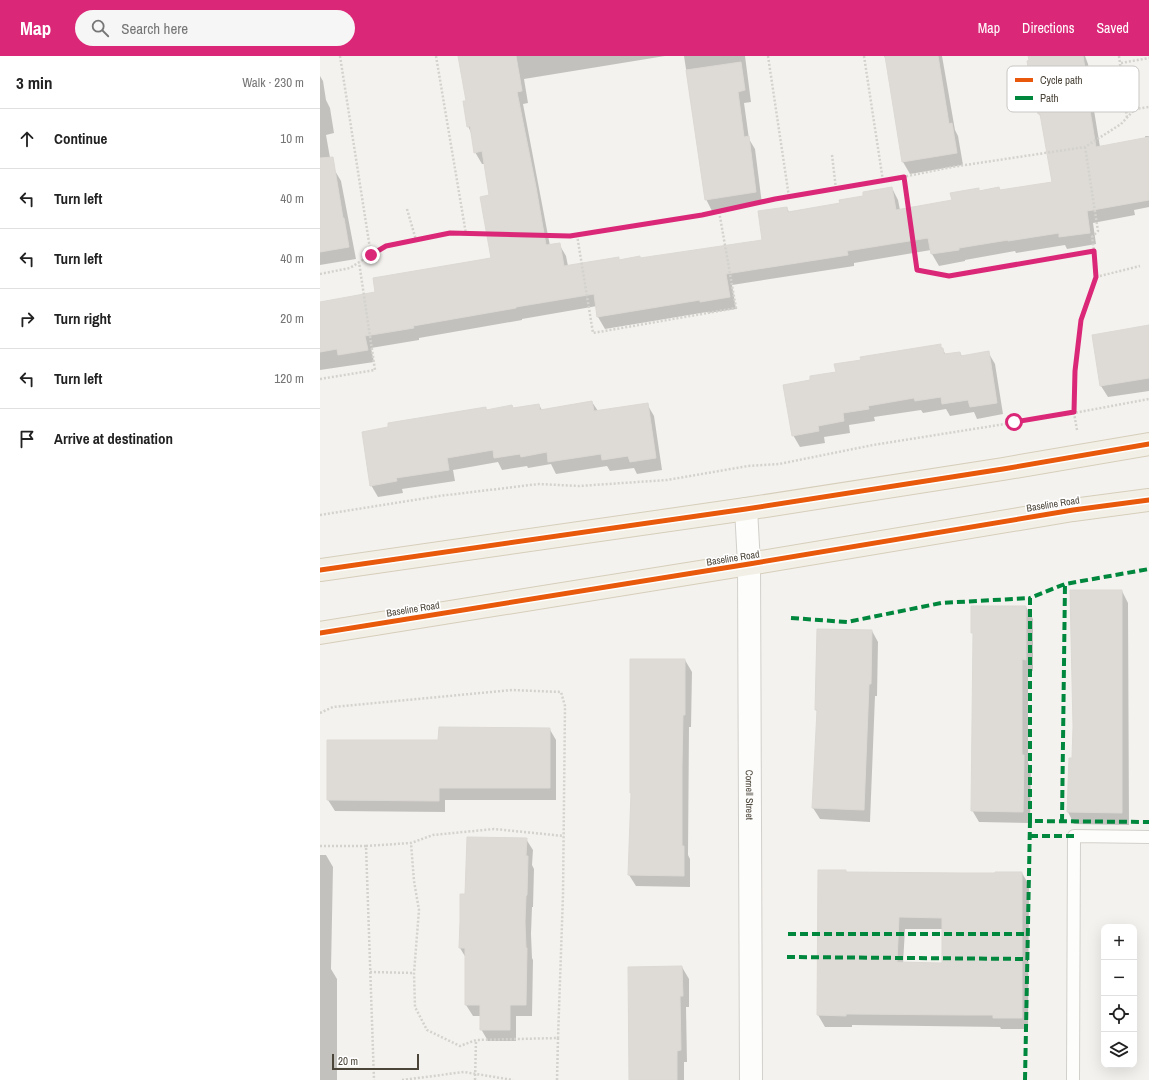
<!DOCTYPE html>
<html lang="en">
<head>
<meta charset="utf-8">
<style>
	body { margin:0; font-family:"Archivo Narrow",sans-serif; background:#f6f6f6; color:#222 }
	.controls { position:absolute; right:12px; bottom:12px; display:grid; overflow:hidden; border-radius:8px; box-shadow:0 4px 16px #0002 }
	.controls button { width:36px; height:36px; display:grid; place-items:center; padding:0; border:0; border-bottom:1px solid #e0e0e0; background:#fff; color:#222; font:20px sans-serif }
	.scale { position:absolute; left:12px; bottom:10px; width:87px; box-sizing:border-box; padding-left:4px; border:2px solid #4b4439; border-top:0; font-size:11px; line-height:14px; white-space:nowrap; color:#4b4439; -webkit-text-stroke:3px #fff; paint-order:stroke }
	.stop { position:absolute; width:12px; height:12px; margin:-9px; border:3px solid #db2777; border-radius:50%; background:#fff }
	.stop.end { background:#db2777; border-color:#fff; box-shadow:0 1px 4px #0008 }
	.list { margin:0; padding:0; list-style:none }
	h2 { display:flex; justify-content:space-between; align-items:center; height:52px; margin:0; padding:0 16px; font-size:17px }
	h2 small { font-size:13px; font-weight:400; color:#767676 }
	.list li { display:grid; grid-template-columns:26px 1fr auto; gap:12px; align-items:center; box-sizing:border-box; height:60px; padding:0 16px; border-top:1px solid #e0e0e0 }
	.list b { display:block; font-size:15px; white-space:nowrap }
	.list em { font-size:13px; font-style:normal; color:#767676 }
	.icon { flex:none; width:22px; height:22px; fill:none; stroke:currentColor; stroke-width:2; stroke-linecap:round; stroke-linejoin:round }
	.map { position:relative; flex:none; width:829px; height:1024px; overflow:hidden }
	header { display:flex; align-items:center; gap:24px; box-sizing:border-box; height:56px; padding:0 20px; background:#db2777; color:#fff }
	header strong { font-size:19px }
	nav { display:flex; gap:22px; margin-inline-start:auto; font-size:14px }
	.search { width:280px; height:36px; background:#f6f6f6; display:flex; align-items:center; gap:10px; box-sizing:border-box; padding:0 14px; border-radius:22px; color:#767676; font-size:15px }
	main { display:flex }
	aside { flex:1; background:#fff }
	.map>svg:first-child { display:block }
	.shadow { fill:#0003; fill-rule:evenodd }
	.building { fill:#dedbd6; stroke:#dcd9d4; fill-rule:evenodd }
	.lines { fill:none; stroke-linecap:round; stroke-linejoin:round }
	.lane-casing { stroke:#d2d0cb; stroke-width:14 }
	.street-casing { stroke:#d2d0cb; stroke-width:24 }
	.primary-casing { stroke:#d6cebb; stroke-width:24 }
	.path { stroke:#d3d2cc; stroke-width:2.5; stroke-dasharray:2 2; stroke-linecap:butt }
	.lane { stroke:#fdfdfc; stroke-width:12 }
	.street { stroke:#fdfdfc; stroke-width:22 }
	.primary { stroke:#f2efe6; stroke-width:22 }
	.quiet { stroke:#00873e; stroke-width:4; stroke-dasharray:8 4; stroke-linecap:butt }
	.cycleway-casing { stroke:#fff; stroke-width:8 }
	.cycleway { stroke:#e8590c; stroke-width:5 }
	.route { stroke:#db2777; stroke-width:5 }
	.labels { text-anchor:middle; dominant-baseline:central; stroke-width:3.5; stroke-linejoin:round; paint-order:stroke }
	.street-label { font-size:10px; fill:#4b4439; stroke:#fff }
	.key { fill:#fff; stroke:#c9c7c4; stroke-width:1 }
	.key-label { font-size:11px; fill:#4b4439 }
</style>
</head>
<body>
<header>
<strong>Map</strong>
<div class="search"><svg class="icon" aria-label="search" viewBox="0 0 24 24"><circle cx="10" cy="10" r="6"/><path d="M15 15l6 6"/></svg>Search here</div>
<nav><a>Map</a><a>Directions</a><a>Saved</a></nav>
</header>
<main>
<aside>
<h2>3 min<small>Walk · 230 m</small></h2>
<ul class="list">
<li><svg class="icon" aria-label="ahead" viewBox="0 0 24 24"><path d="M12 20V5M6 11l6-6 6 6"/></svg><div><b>Continue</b></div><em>10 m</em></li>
<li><svg class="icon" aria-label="left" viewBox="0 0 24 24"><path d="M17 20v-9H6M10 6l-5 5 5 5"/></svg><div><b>Turn left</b></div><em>40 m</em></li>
<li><svg class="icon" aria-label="left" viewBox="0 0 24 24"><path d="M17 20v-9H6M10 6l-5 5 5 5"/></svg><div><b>Turn left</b></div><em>40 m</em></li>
<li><svg class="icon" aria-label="right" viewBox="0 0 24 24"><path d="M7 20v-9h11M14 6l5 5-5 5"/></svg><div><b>Turn right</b></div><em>20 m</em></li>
<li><svg class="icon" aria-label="left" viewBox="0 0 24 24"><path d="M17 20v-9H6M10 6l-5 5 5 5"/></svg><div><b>Turn left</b></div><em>120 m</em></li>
<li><svg class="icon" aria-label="arrive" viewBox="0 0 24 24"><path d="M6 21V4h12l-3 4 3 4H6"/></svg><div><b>Arrive at destination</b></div></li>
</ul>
</aside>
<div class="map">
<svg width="829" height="1024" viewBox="0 0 829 1024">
	<rect width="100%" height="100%" fill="#f4f2ee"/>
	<path class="shadow" d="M139 0H345L204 23 208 47 203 48 230 190 239 188 246 200 248 210 298 202 300 205 320 201V203L443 185 467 152 469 156 521 148 572 132 578 144 580 154 633 145 659 136 679 132 680 135 733 127 722 63 719 58 715 38 712 33 709 0H765L768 8 773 36H771L780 91 826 83 825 80H829V151L814 154 815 159 773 167 776 188 747 193 745 189 696 197 695 195 645 204V205L619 210 612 198 611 194 534 207V210L412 229 416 253 388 257 387 256 285 273 278 261 277 250 202 263V264L99 282V284L51 292 54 306 0 314V247L57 237 172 203 170 140 165 108H162L155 96 152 79 148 70 147 46Z
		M364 0H425L431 46 424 47 429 83 435 93 442 148 392 155 386 143Z
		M564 0H622L635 74 638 80 643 109 590 118 583 106 567 5Z
		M0 20 3 25 6 44 10 52 14 77 6 79 12 113H14L21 125 36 203 0 209Z
		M829 270V335L788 341 781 330Z
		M620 289 626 299 640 297 642 300 668 296 675 308 683 358 657 363 654 356 630 360 626 353 603 357 601 354 554 361 555 365 529 369 530 377 504 381 505 387 480 391 473 379 491 325 517 317Z
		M272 346 278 355 327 348 334 360 342 414 317 418 314 412 290 415 287 410 236 418 231 408 208 412 207 410 182 414 178 406 133 414 135 425 82 433 83 437 58 441 51 429 166 352 167 355 193 353 219 349 222 354Z
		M802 535 808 547 809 769 754 768 748 756Z
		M706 551 713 563V615H708V707L711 712 710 767 659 766 652 754 654 578 652 576Z
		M552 575 558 586 557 640H555L550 766 500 763 493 752 498 657 496 654Z
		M365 604 372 616 371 671H369L368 799 370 803V831L316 830 309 819Z
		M229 672 236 684V744H125V756L15 755 8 744 119 685Z
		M206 783 213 794 212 809 214 813 213 851H212L211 878 212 902 213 904 212 960H196V985H168L161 973V960H153L146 949V902L140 892 146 839Z
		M0 799H6L13 811 11 913 17 923V1024H0Z
		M499 815H526L527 817H702L709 829 708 973H681L680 971 532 969V971H505L498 959ZM585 873H623V908H583Z
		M362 911 369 923V951H366L367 1006H364V1024H310Z"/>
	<path class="building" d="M138 0H196L202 35 197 36 216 131 226 189 240 187 244 210 299 201V204L320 200V202L442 184 438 155 467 151 468 156 520 147 519 144 543 140V136L572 131 576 154 632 144 630 137 659 132V135L679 131 680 134 732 126 720 58H718L713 33H712L707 5 709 4 708 0H763L767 24H765L776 91 829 81V144L767 155 770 177 739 181V177L688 185V184L639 192V194L611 198 608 182 527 195 528 199 406 218 410 241 380 246V244L277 261 274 238 196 251V252L93 270 94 272 45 280 48 294 18 299 17 293 0 296V246L55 236 53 222 171 202 160 141 169 139 162 95 154 97 150 70 147 71 143 45H146Z
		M565 0H618L629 68 632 67 637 97 582 106Z
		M421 6 425 34 418 36 424 81 429 80 436 136 385 144 366 14Z
		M13 101 23 162H24L29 191 0 196V102Z
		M829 269V322L780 330 772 279Z
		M621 288V292H623L624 298 640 296 641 300 669 295 677 347 650 351 648 344 622 348 621 341 595 345 594 342 548 350 549 353 523 357 524 365 498 370 499 375 472 380 463 329 490 324V320L516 316 514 308 541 304 540 301Z
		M272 345 274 355 328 347 336 402 310 406 308 400 282 404 281 398 228 406 227 396 201 401 200 398 174 402 173 394 127 402 129 414 76 422 77 425 50 430 42 376 68 371V367L166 351V354L192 349 193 352 219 348 220 354Z
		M750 534H802V757L747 756 749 702H752L753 671Z
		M651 550H706V604L702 603V699H704L703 756 651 755 653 577H651Z
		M497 573 552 574 551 628H549L544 754 492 752 497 654H495Z
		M310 603H365V659H363L362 710V790H364V820L308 819 311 737H310Z
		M119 671 230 672V732H119V745L7 744V684H118Z
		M147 781 207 782 206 800H208L207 839 206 840 205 866 206 892H207L206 949H190V974H160V949H145V892H139L140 865V838H145Z
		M498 814H526V816L642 817H675V816H702V962H673V959H643L526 958V960L497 959ZM579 861 622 862V907L577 906Z
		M362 910 363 940H360L361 994 357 995V1024H309L308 911Z"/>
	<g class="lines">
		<g class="lane-casing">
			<path id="lane" d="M753 1024 754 780 829 781"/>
		</g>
		<g class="street-casing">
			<g id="street">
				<path id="s1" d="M426 453 429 508 431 1024"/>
			</g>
		</g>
		<g class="primary-casing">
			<path id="primary" d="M0 514 426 453 683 413 829 388
				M0 577 429 508 753 454 829 444"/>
		</g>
		<path class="path" d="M20 0 51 199
			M116 0 146 178
			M448 0 469 141
			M544 0 563 125
			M799 0 807 62
			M801 7 829 2
			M512 99 516 133
			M584 121 597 214 629 220 774 195
			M87 153 96 184
			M257 179 273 277 416 252 399 155
			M0 218 30 212 66 189 129 177 250 180 382 159 455 143 563 125 632 111 765 91 801 68 815 53 829 51
			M776 221 820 210
			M0 323 55 314 39 206
			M757 374 754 357 755 315 761 264 776 221 774 195 772 181 778 175 765 91
			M0 459 119 440 219 428 259 430 347 424 428 410 459 408 553 389 754 357 829 343
			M0 657 13 651 192 634 241 636 245 650 243 839 238 982 156 984 140 990 107 974 95 951 94 917 99 854 94 825 91 787
			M0 790H46L54 1024
			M46 790 91 787 113 779 174 773 244 780
			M50 916 94 917
			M82 1024 144 1016 193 1024
			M155 1024 156 984
			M237 1024 238 982"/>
		<use href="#lane" class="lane"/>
		<use href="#street" class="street"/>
		<use href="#primary" class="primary"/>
		<path class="quiet" d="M471 562 527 566 621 547 710 542
			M710 765V542L745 528 829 513
			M742 766 745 528
			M710 780H754
			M468 878H708
			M467 901 708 903
			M705 1024 710 765 829 766"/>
		<g class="cycleway-casing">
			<path id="cycleway" d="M0 514 426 453 683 413 829 388
				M0 577 429 508 753 454 829 444"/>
		</g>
		<use href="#cycleway" class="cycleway"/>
	</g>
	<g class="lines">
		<path class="route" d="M51 199 66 190 130 177 250 180 382 159 455 143 584 121 597 214 629 220 774 195 776 221 761 264 755 315 754 356 694 366"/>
	</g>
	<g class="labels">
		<g class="street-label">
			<text transform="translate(733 448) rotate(-9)">Baseline Road</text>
			<text transform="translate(413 502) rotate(-9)">Baseline Road</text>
			<text transform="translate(93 553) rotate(-9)">Baseline Road</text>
			<text stroke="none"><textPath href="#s1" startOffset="286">Cornell Street</textPath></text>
		</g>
	</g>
	<rect x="687" y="10" width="132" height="46" rx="6" class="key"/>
	<rect x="695" y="22" width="18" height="4" fill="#e8590c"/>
	<rect x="695" y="40" width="18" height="4" fill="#00873e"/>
	<g class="key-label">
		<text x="720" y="28">Cycle path</text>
		<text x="720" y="46">Path</text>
	</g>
</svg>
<div class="controls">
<button>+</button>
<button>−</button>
<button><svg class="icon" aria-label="locate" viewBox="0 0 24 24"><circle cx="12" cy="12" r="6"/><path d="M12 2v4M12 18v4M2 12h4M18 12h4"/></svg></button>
<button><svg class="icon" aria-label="layers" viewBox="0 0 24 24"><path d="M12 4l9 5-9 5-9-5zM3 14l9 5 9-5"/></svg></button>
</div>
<div class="scale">20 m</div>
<div class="stop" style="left:694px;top:366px"></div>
<div class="stop end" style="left:51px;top:199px"></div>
</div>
</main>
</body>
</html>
